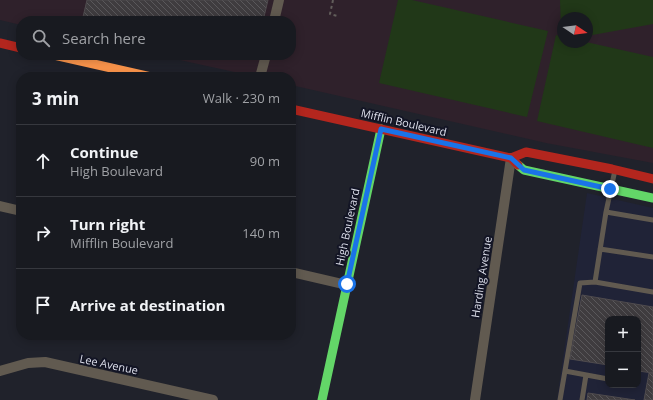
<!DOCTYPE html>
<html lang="en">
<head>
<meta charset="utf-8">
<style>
	body { margin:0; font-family:"Open Sans",sans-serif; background:#212329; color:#f1f3f6 }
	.controls { position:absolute; right:12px; bottom:12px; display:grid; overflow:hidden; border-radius:8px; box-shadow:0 2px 10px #0003 }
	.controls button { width:36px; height:36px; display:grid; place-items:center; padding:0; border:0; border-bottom:1px solid #36383e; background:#181a20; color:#f1f3f6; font:20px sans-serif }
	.compass { position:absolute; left:557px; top:12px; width:36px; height:36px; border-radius:50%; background:#181a20; box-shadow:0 2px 10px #0003; rotate:103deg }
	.stop { position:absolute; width:12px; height:12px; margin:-9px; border:3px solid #1a73e8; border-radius:50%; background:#fff }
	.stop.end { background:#1a73e8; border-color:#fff; box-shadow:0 1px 4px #0008 }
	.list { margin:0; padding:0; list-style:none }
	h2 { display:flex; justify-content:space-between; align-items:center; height:52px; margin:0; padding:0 16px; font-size:17px }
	h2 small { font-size:13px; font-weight:400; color:#9fa1a5 }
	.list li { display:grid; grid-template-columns:26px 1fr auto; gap:12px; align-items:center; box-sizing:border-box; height:72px; padding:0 16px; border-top:1px solid #36383e }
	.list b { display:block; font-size:15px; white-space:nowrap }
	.list p { margin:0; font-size:13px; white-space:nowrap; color:#9fa1a5 }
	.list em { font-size:13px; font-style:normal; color:#9fa1a5 }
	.icon { flex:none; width:22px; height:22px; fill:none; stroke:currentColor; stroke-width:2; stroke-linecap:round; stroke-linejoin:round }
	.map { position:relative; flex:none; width:653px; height:400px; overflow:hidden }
	.search { position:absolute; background:#181a20; box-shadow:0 2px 10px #0003; left:16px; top:16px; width:280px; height:44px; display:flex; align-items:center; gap:10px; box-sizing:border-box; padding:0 14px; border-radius:16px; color:#9fa1a5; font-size:15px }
	.panel { position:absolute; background:#181a20; box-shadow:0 2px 10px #0003; left:16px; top:72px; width:280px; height:268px; border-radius:16px }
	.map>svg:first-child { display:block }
	.built { fill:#202337; fill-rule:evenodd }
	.education { fill:#2f212b; fill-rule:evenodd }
	.park { fill:#213818 }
	.building { fill:url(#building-back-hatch); stroke:#4f4b4e }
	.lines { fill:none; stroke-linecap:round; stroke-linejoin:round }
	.path { stroke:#625e5b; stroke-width:2; stroke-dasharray:3 3; stroke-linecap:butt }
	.lane { stroke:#615a50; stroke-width:5 }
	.street { stroke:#615a50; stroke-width:10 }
	.fast { stroke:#63d668; stroke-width:9 }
	.slow { stroke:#ff974d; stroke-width:9 }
	.jam { stroke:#b3261e; stroke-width:9 }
	.route { stroke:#1a73e8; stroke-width:5 }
	.labels { text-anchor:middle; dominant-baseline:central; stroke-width:4; stroke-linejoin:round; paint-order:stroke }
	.street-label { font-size:11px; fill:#dddfeb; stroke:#131525 }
</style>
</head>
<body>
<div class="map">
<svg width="653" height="400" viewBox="0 0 653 400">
	<defs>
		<pattern id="building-back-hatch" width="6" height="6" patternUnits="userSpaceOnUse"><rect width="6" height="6" fill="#3f3c3f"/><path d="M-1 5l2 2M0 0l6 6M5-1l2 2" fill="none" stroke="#5a585b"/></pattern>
	</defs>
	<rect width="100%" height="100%" fill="#20222b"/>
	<path class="built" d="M587 193 653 208V400H557ZM608 319H638V385H608Z"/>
	<path class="education" d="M0 0H653V163L546 143 291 85V77H257L157 55H291V21H21V25L0 20ZM563 18H587V42H563Z"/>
	<path class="park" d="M398 0H412L548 31 527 117 379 83Z
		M560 0H653V24L587 36V18H563V30L561 29Z
		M556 35 563 37V42H586L653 57V148L537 121Z"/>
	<path class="building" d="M87 0H268L263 21H82Z
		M582 295 653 307V373L638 371V319H608V365L570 359Z
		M649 373H653V400H644Z
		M588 393 635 400H587Z"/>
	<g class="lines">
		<path class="path" d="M333 0 330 14 337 16"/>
		<path class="lane" d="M615 170 606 212 653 220
			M600 249 653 257
			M595 282 653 292
			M565 371 608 379
			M560 400 580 283 595 282 606 212
			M582 400 586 375"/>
		<path class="street" d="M274 21 279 0
			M260 77 266 55
			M0 206 21 211
			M291 272 347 285
			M0 371 28 363 45 362 213 400
			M475 400 511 158"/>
		<path class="fast" d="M518 165 524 170 653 198
			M322 400 381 129"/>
		<path class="slow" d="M54 55 151 77"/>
		<path class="jam" d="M0 43 21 48
			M291 109 511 158 518 165
			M511 158 526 152 612 169 653 179"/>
	</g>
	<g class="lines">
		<path class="route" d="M347 284 381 129 511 158 524 170 610 189"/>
	</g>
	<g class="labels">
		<g class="street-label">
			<text transform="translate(404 122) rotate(13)">Mifflin Boulevard</text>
			<text transform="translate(347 227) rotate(-78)">High Boulevard</text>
			<text transform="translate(481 277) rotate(-81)">Harding Avenue</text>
			<text transform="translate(109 364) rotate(12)">Lee Avenue</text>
		</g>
	</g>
</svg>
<div class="controls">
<button>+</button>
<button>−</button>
</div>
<svg class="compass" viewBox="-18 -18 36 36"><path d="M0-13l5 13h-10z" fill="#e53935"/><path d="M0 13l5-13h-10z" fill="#9fa1a5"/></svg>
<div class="stop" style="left:347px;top:284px"></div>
<div class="stop end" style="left:610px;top:189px"></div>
<div class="search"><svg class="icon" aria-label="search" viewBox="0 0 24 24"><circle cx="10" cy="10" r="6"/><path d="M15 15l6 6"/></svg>Search here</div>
<section class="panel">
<h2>3 min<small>Walk · 230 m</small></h2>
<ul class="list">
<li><svg class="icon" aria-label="ahead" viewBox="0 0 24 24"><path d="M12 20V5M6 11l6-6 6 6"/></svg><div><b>Continue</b><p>High Boulevard</p></div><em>90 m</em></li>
<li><svg class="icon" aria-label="right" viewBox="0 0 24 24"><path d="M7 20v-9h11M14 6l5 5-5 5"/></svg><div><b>Turn right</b><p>Mifflin Boulevard</p></div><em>140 m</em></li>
<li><svg class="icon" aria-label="arrive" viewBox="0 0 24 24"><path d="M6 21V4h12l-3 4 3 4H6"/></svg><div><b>Arrive at destination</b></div></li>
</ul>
</section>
</div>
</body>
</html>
